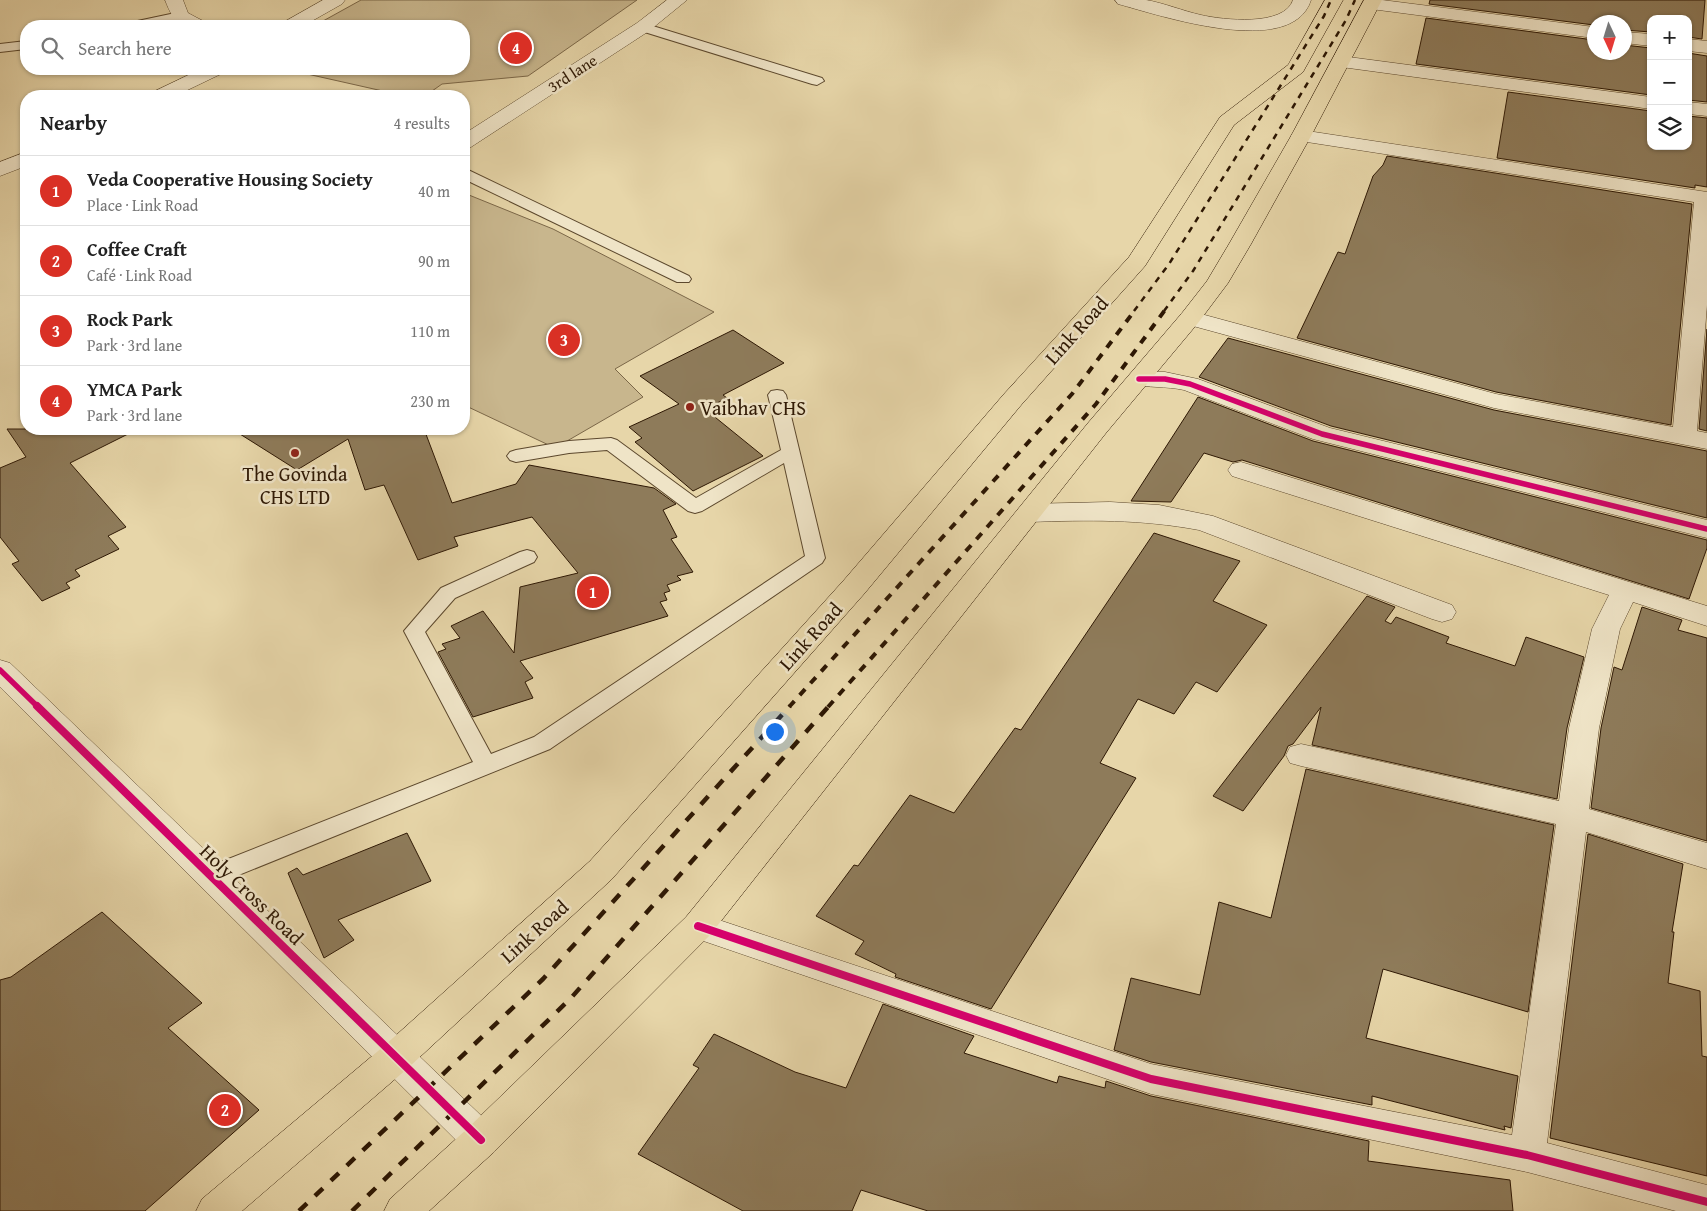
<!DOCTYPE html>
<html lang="en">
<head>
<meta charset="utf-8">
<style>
	body { margin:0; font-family:"Gentium Book Plus",serif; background:#f2f2f2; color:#222 }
	.controls { position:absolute; right:15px; top:15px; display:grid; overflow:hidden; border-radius:10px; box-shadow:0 1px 4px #0004 }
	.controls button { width:45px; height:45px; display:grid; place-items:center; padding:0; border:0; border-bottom:1px solid #e0e0e0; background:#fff; color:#222; font:25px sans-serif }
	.compass { position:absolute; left:1587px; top:15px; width:45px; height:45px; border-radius:50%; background:#fff; box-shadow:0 1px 4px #0004; rotate:176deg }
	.you { position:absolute; left:774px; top:731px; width:18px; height:18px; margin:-12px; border:4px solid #fff; border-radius:50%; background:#1a73e8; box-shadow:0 0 0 8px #1a73e833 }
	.badge { display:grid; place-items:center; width:32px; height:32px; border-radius:50%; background:#d93025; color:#fff; font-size:16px; font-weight:700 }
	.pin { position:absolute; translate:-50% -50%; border:2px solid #fff; box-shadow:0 1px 5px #0006 }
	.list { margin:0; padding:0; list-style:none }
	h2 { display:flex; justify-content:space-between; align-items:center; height:65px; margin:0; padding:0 20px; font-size:21px }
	h2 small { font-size:16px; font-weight:400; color:#767676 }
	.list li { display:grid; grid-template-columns:32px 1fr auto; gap:15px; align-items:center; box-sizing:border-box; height:70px; padding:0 20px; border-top:1px solid #e0e0e0 }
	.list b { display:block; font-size:19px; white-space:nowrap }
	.list p { margin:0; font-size:16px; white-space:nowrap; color:#767676 }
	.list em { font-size:16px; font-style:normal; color:#767676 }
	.icon { flex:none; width:28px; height:28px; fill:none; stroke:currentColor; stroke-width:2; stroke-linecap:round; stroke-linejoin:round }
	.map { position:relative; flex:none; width:1707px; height:1211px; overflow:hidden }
	.search { position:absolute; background:#fff; box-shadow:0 1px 4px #0004; left:20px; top:20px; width:450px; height:55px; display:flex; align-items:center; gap:12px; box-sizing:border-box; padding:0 18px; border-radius:20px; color:#767676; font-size:19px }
	.panel { position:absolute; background:#fff; box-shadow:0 1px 4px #0004; left:20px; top:90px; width:450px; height:345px; border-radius:20px }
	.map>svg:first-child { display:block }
	.green { fill:#c8b68d; stroke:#7b6748 }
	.building { fill:#8e7b5a; stroke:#2e1804 }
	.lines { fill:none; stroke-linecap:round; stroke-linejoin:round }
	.service-casing { stroke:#5c482d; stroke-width:2 }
	.minor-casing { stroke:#5c482d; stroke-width:1 }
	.tertiary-casing { stroke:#5c482d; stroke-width:1 }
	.primary-casing { stroke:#2e1804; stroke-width:1 }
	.service { fill:#efe4c7; fill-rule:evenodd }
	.minor { fill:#efe4c7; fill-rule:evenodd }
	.tertiary { fill:#efe4c7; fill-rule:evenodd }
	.primary { fill:#e7d6a9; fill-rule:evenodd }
	.rail-far2 { stroke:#2e1804; stroke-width:2.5; stroke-dasharray:6 6; stroke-linecap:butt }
	.rail-far1 { stroke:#2e1804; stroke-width:4; stroke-dasharray:8 8; stroke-linecap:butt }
	.rail { stroke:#2e1804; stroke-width:4.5; stroke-dasharray:11 11; stroke-linecap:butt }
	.cycleway-far1-casing { stroke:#efe4c7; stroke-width:9 }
	.cycleway-casing { stroke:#efe4c7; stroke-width:11 }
	.cycleway-far1 { stroke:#d6006c; stroke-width:5.5 }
	.cycleway { stroke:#d6006c; stroke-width:8 }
	.poi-dot { fill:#8f2418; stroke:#efe4c7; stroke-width:2 }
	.labels { text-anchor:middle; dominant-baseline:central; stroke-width:5; stroke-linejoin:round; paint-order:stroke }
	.far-street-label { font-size:16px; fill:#2e1804; stroke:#efe4c7 }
	.street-label { font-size:20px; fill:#2e1804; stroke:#efe4c7 }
	.poi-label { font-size:20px; fill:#2e1804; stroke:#efe4c7; text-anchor:start }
</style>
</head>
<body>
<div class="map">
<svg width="1707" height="1211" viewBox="0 0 1707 1211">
	<rect width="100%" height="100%" fill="#e7d6a9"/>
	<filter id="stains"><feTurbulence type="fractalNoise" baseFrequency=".004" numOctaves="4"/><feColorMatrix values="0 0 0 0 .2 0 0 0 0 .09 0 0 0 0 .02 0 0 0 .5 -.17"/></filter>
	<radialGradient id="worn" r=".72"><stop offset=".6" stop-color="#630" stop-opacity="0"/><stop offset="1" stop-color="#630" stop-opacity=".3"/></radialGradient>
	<path class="green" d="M361 0H637L528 76 442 84 425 96H405L285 69H464V26H314Z
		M464 193 553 229 714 312 615 369 643 397 555 448 464 405Z"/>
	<path class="building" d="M1430 0H1705L1702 39 1688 37V19H1651V32L1624 30V22H1594V25L1429 4Z
		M1426 18 1594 40V52H1624V45L1651 48V95L1416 64Z
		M1688 53 1707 56V102L1688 100Z
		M1508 92 1651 111V146H1688V116L1707 118V187L1695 185V188L1497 158Z
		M1387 156 1692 204 1671 425 1496 392 1297 338 1338 252 1345 254 1373 176 1383 165Z
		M1707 329V431L1699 429Z
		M733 330 784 363 723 395 727 398 705 409 763 456 693 491 635 442 642 438 629 427 679 404 640 376Z
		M1228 338 1494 410 1707 451V518L1331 426 1199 377Z
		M1198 397 1313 441 1707 540V548L1689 599 1242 460 1233 462 1204 453 1171 502 1131 501Z
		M7 429H138L70 463 126 527 108 536 119 549 75 570 80 576 66 583 70 588 42 601 12 564 19 561 0 537V468L26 457Z
		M232 429H424L452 503 516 484 529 465 654 488 676 504 663 510 677 537 671 539 693 572 677 576 681 580 667 585 670 591 664 593 667 600 660 602 668 616 520 661 533 678 525 682 533 698 473 717 438 652 446 649 442 644 460 638 451 626 483 611 514 653 520 587 578 573 532 517 454 537 458 546 418 560 384 485 365 490 348 439 297 470Z
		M1154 533 1240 561 1213 601 1267 625 1217 692 1196 682 1174 714 1138 699 1100 763 1136 778 991 1009 895 977 896 974 855 954 864 941 816 916 854 865 858 866 910 795 954 813 1015 728 1021 730Z
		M1367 596 1395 607 1385 621 1391 624 1396 617 1449 637 1446 643 1515 666 1526 637 1584 657 1567 728 1557 799 1312 745 1321 707 1293 744 1288 746 1284 756 1243 811 1213 796Z
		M1642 607 1682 620 1678 630 1707 638V841L1591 808 1601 728 1614 667 1622 670Z
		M1306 769 1554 825 1528 1012 1383 969 1366 1038 1518 1076 1511 1128 1504 1126 1505 1130 1372 1096V1105L1151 1062 1114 1050 1131 978 1200 995 1219 902 1271 918Z
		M407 833 431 881 338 920 354 940 324 958 288 873 297 868 303 875Z
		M1588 834 1683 864 1672 932H1674L1668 983 1700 991 1702 1056 1707 1057V1176L1550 1138Z
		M102 912 202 1003 168 1028 259 1110 145 1211H0V980L11 977Z
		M883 1004 974 1036 964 1053 1057 1083 1059 1076 1105 1088 1106 1081 1151 1096 1369 1141 1368 1161 1510 1180 1513 1211H928L861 1190 852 1211H743L638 1154 699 1068 693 1065 714 1034 795 1072 846 1088Z"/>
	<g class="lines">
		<g class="service-casing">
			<path id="service" d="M180 12 187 16 185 19 151 26H126L128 23Z
				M643 23 822 78 824 81 817 85 812 84 638 30 636 27Z
				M26 41V49L0 52V44Z
				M464 168 689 276 691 279 689 282H677L464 179Z
				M777 390 783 391 786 395 825 558 822 563 550 749 219 883 211 885 203 883 199 876 203 869 473 762 404 631 441 588 520 552 527 550 534 552 537 557 534 562 455 598 425 632 491 754 534 737 805 556 784 463 702 511 695 513 688 511 607 450 569 453 516 462 510 460 507 456 510 452 516 450 569 441 611 438 617 440 696 498 781 450 768 395 771 391Z"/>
		</g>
		<g class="minor-casing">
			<path id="minor" d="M165 0H183L188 13 205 22 208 26C181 28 175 26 165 0Z
				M323 0H345L342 4 303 26H281L284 22Z
				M667 0H687L649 31 471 147 464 149V134L637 23Z
				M1115 0C1125 0 1136 0 1146 0 1164 3 1183 11 1201 15 1223 20 1284 27 1293 0H1311C1292 60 1159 15 1118 4Z
				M1365 0H1382L1594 27V38L1371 9 1365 8 1362 4Z
				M1624 32 1651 34V46L1624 43Z
				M1688 39 1707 41V53L1688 51Z
				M1341 56 1651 97V109L1334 66 1332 62 1334 58Z
				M201 69H226L223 73 175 96H150L153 92Z
				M1688 102 1707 104V116L1688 114Z
				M1301 130 1707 192V305L1697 431 1707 433V449L1494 408 1182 323 1179 318 1182 313 1190 311 1496 394 1673 427 1694 202 1294 140 1291 136 1294 132Z
				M26 152V166L0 176V162Z
				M1139 372H1165L1198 379 1330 428 1707 520V538L1313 439 1184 390C1166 386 1148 388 1131 384L1127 379 1131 374Z
				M1241 462 1707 606V626L1633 602 1620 629 1599 728 1589 809 1707 843V869L1586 832 1547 1143 1707 1185V1211H1676L1527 1172 1151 1094 686 935 682 926 686 917 698 913 1151 1064 1512 1135 1556 824 1301 766 1290 763 1286 755 1290 747 1301 744 1559 801 1569 728 1592 629 1609 595 1232 476 1228 470 1232 464Z
				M1110 502 1159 505 1213 516 1452 605 1456 612 1452 619 1442 622 1432 619 1199 530C1140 519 1089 520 1029 522L1020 519 1016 513 1020 507 1029 504Z"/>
		</g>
		<g class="tertiary-casing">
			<path id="tertiary" d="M0 660 10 663 494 1128 499 1140 494 1152 481 1156 468 1152 0 687Z"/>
		</g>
		<g class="primary-casing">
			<path id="primary" d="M1325 0H1343L1303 72 1234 125 1145 266 1022 404 864 594 612 879 408 1068 242 1211H196L202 1199 384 1046 590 861 844 580 1004 394 1129 257 1220 117 1288 65Z
				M1364 0H1382L1311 136 1251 244 1228 283 1198 323 1106 433 710 935 494 1152 429 1211H384L390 1199 468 1128 686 917 1088 423 1182 313 1207 281 1229 244 1291 136Z"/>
		</g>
		<use href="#service" class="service"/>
		<use href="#minor" class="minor"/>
		<use href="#tertiary" class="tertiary"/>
		<use href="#primary" class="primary"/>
		<path class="rail-far2" d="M1134 311 1169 264 1324 16 1331 0
			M1164 311 1193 271 1346 20 1355 0"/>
		<path class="rail-far1" d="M789 707 1072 394 1135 310
			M828 707 1096 404 1165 310"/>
		<path class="rail" d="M299 1211 543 979 790 706
			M352 1211 571 998 829 706"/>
		<g class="cycleway-far1-casing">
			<path id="cycleway-far1" d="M1139 379H1165L1190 384 1322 434 1707 529
				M0 670 38 707"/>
		</g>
		<g class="cycleway-casing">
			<path id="cycleway" d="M37 706 481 1140
				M698 926 1151 1079 1527 1155 1707 1202"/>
		</g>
		<use href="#cycleway-far1" class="cycleway-far1"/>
		<use href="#cycleway" class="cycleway"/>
	</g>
	<g class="poi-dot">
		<circle cx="690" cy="407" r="5"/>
		<circle cx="295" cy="453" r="5"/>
	</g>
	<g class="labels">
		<g class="far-street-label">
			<text transform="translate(572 73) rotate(-33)">3rd lane</text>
		</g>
		<g class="street-label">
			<text transform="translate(1076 330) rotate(-48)">Link Road</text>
			<text transform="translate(810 636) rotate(-48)">Link Road</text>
			<text transform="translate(252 894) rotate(44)">Holy Cross Road</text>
			<text transform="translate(534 931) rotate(-42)">Link Road</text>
		</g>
		<g class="poi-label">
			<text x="700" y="407">Vaibhav CHS</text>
			<text x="295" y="473" text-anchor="middle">The Govinda<tspan x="295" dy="23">CHS LTD</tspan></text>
		</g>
	</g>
	<rect width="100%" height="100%" filter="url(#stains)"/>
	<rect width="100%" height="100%" fill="url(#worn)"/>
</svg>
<div class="controls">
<button>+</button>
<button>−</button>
<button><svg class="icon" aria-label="layers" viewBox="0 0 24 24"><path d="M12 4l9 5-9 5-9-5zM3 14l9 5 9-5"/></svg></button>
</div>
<svg class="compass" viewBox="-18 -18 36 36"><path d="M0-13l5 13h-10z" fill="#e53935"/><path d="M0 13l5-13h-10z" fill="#767676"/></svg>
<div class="you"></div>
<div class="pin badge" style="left:593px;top:592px">1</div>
<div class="pin badge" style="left:225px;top:1110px">2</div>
<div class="pin badge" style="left:564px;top:340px">3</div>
<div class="pin badge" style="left:516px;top:48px">4</div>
<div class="search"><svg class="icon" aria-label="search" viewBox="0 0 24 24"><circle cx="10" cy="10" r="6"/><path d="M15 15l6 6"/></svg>Search here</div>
<section class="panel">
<h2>Nearby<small>4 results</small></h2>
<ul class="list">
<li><span class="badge">1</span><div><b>Veda Cooperative Housing Society</b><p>Place · Link Road</p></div><em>40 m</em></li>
<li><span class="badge">2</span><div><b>Coffee Craft</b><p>Café · Link Road</p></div><em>90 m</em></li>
<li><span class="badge">3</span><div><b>Rock Park</b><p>Park · 3rd lane</p></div><em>110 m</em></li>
<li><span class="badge">4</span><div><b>YMCA Park</b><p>Park · 3rd lane</p></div><em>230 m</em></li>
</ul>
</section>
</div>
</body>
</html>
